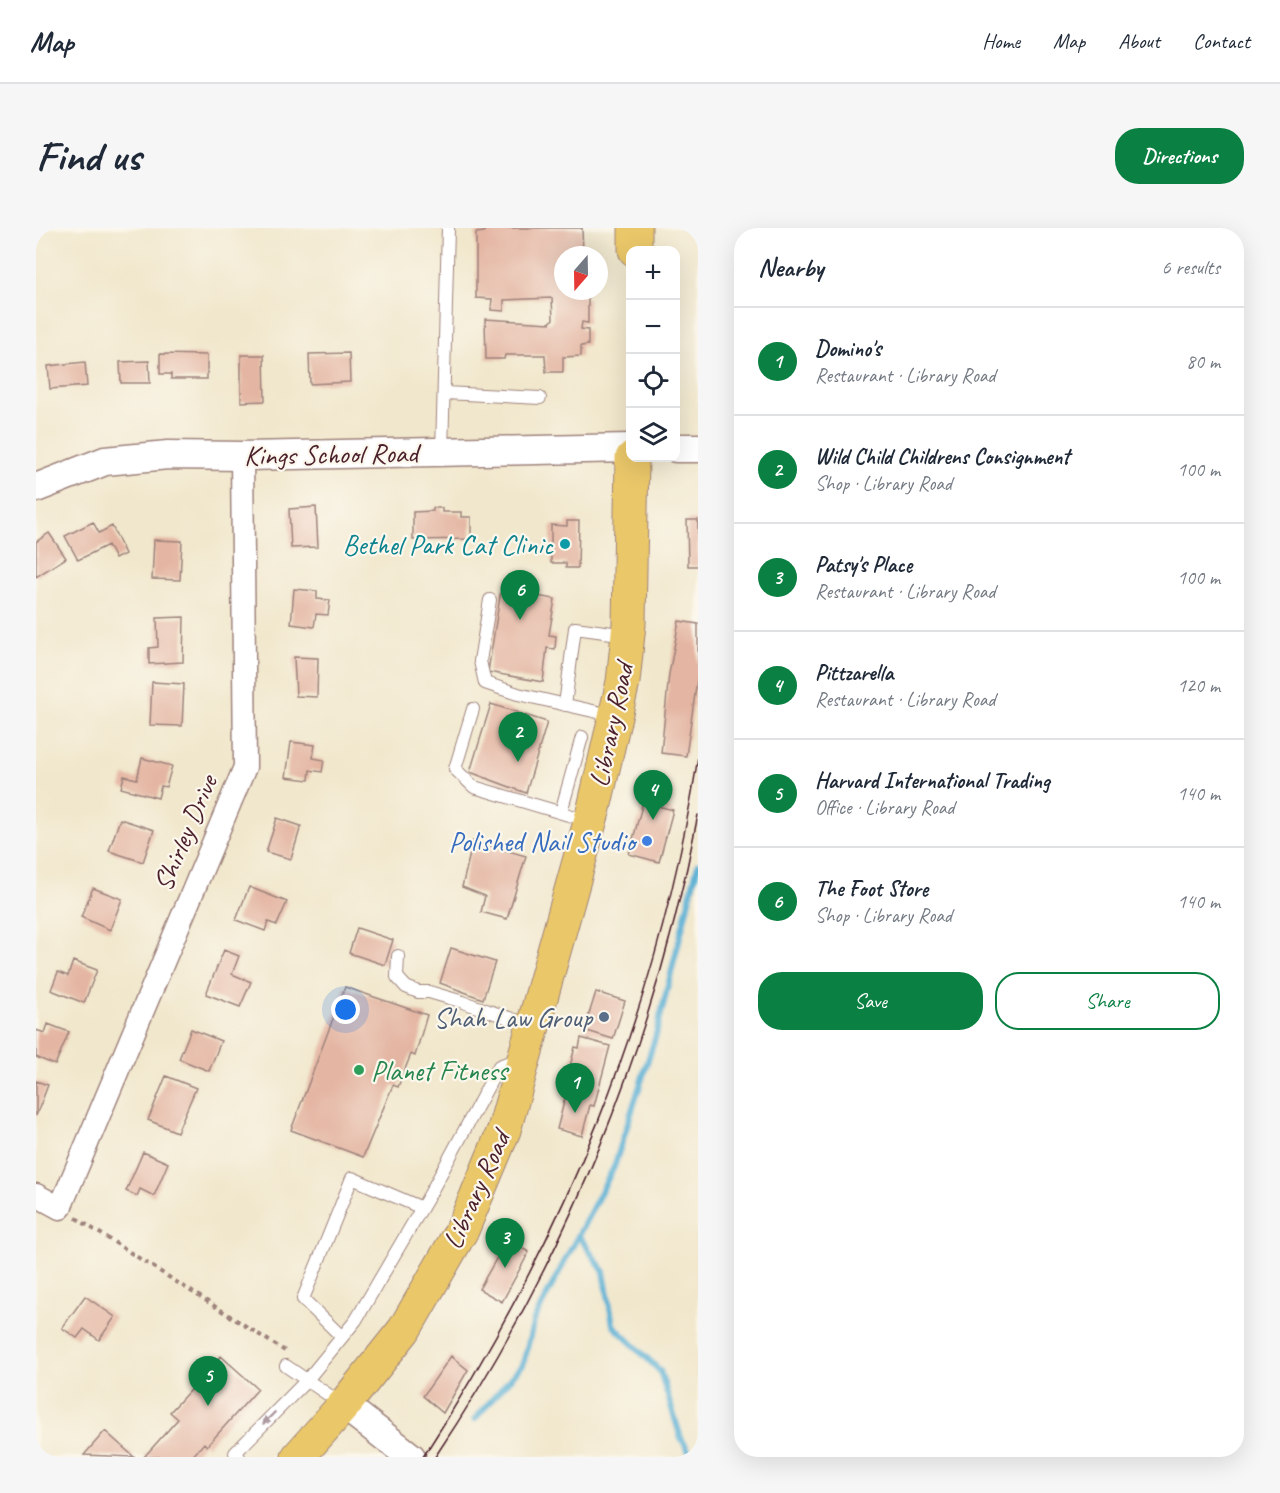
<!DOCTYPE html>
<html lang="en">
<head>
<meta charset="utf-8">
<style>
	body { margin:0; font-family:Caveat,sans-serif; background:#f6f6f7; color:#1f2937 }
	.controls { position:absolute; right:18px; top:18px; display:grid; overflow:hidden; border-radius:12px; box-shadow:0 6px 24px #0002 }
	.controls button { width:54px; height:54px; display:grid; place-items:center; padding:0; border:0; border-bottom:2px solid #e0e1e3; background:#fff; color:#1f2937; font:30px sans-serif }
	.compass { position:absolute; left:518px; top:18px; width:54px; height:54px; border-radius:50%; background:#fff; box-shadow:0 6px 24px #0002; rotate:200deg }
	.you { position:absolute; left:310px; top:782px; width:21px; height:21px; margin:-15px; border:4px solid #fff; border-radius:50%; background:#1a73e8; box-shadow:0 0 0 9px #1a73e833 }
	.badge { display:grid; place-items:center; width:39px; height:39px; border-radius:50%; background:#0b8043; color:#fff; font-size:20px; font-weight:700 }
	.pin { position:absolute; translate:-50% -50px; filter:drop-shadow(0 2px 3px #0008) }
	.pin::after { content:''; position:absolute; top:32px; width:21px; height:18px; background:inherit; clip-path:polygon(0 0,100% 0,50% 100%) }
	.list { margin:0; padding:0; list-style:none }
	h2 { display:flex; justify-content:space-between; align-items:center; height:78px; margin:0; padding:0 24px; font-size:26px }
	h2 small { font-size:20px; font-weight:400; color:#747a83 }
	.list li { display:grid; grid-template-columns:39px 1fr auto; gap:18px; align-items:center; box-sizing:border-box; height:108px; padding:0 24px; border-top:2px solid #e0e1e3 }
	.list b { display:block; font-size:22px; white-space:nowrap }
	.list p { margin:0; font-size:20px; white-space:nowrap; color:#747a83 }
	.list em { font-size:20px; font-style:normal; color:#747a83 }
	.actions { display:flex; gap:12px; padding:18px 24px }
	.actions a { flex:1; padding:14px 0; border:2px solid #0b8043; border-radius:24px; text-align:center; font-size:21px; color:#0b8043 }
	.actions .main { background:#0b8043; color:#fff }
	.icon { flex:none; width:33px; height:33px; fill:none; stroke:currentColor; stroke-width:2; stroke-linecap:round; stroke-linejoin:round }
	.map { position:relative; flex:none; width:662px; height:1229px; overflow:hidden; border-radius:24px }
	header { display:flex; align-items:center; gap:36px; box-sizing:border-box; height:84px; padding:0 30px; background:#fff; border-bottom:2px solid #e0e1e3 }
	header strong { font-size:28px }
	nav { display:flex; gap:33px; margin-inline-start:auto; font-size:21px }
	.intro { display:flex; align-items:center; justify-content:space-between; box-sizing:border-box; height:144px; padding:0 36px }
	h1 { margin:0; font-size:42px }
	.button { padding:15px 27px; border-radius:24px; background:#0b8043; color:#fff; font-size:21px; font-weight:700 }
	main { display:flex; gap:36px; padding:0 36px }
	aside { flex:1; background:#fff; border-radius:24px; box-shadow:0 6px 24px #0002 }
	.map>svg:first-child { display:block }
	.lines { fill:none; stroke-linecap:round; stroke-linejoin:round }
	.stream { stroke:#57afd4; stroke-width:6 }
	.building { fill:#e4b5a2 }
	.service-casing { stroke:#9e837c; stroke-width:14 }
	.minor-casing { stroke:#9e837c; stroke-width:25 }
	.tertiary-casing { stroke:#9e837c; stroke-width:31 }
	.primary-casing { stroke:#9e837c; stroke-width:35 }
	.path { stroke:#9e837c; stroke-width:4; stroke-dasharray:4.5 4.5; stroke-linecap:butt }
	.service { stroke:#fff; stroke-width:12 }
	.minor { stroke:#fff; stroke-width:22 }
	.tertiary { stroke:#fff; stroke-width:28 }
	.primary { stroke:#eac769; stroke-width:33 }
	.tram { stroke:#4a1f2b; stroke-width:1.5 }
	.oneway { fill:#ae9aa0 }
	.culture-dot { fill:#0f9aa8; stroke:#fbf7ec; stroke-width:2 }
	.shop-dot { fill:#3f7fe0; stroke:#fbf7ec; stroke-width:2 }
	.service-dot { fill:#5c6f8a; stroke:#fbf7ec; stroke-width:2 }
	.leisure-dot { fill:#2e9e5b; stroke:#fbf7ec; stroke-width:2 }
	.labels { text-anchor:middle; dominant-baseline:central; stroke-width:4.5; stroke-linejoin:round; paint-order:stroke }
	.street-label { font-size:28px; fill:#4a1f2b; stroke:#fbf7ec }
	.culture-label { font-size:28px; fill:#0d838f; stroke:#fbf7ec; text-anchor:end }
	.shop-label { font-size:28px; fill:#366cbe; stroke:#fbf7ec; text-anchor:end }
	.service-label { font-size:28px; fill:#4e5e75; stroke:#fbf7ec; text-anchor:end }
	.leisure-label { font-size:28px; fill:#27864d; stroke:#fbf7ec; text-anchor:start }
</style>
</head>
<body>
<header>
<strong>Map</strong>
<nav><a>Home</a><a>Map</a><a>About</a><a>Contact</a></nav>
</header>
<div class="intro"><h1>Find us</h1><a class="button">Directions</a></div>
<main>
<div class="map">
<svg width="662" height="1229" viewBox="0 0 662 1229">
	<rect width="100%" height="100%" fill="#fbf7ec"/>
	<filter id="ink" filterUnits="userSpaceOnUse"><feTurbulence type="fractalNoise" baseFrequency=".0167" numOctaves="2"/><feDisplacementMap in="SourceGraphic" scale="12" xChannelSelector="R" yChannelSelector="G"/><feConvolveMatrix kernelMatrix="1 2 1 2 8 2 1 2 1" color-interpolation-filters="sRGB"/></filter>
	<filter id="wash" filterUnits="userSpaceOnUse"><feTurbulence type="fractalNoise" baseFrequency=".008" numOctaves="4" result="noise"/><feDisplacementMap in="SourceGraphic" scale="24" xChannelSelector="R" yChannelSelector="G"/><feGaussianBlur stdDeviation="1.35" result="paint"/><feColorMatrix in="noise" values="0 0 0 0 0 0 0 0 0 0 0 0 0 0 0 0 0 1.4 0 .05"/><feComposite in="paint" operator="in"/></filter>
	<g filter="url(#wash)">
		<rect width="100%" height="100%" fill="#f1e7cc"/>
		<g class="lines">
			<path class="stream" d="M543 1008 568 1044 577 1097 624 1143 645 1210 656 1229
				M439 1191 487 1136 498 1092 578 939 619 810 662 636"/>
		</g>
		<g id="blocks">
			<path class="building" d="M449 0H546L547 27H527V63H547V70H552V95L546 94 545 101 552 102V117L545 118V128L527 129V144H510L509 127H469L468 131H450L449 91 514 95 517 91 516 70 468 72V83L455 82 456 71 440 70V5L448 4Z
				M313 125 314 154 274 156 273 126Z
				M124 126 171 127V151H135V146H124Z
				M205 127H228L229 173 205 174Z
				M113 133 114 155H85L84 134Z
				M49 134 51 158 14 161 12 138Z
				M280 279 282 319 255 320 253 281Z
				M397 280H406V284H425V289H435V311L377 312V284L397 283Z
				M651 292H662V338H652Z
				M531 293H543L542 340H530V335H515V297L531 298Z
				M57 294 63 305 76 298 89 326 79 331 72 317 42 332 29 308Z
				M13 305 30 330 0 349V314Z
				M118 312 146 313 144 352 116 351Z
				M258 361 281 363V371L294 372 292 387 280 386 278 399 255 396Z
				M465 362 519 371 513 407 520 408 519 421 511 420 507 454 452 444Z
				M148 389 147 434 113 436V420L122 419 121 390Z
				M643 393 662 396V445L650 528 625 525 633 446Z
				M258 429 282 430 281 469 260 468Z
				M116 454 148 456 146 498 114 497Z
				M455 476 511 494 490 565 434 544Z
				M255 514 279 517 277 530 288 532 286 544 274 542 273 552 250 549Z
				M106 530 136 538 130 559 125 558 122 570 85 560 88 548 101 551Z
				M607 574 637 582 623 634 593 626Z
				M241 590 265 598 255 631 230 624Z
				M84 591 118 602 107 634 73 623Z
				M437 613 490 628 471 691 445 684 449 668 426 659Z
				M213 659 251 674 241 697 232 694 229 703 200 692Z
				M57 660 86 671 74 702 45 689Z
				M321 700 357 712 349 737 313 725Z
				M415 720 459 734 447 771 404 755Z
				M188 722 203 728 196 746 215 754 204 779 170 766Z
				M37 733 61 742 48 775 15 762 22 744 32 748Z
				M309 759 391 787 379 828 375 826 362 859 357 857 327 929 255 902Z
				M560 764 589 773 577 811 548 802Z
				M12 796 33 804 19 837 0 829V802L9 805Z
				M155 801 185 813 173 843 143 831Z
				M545 810 574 818 558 878 554 877 546 908 521 901 533 855 530 854 539 819 543 820Z
				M130 848 160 860 141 904 112 892Z
				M0 853 12 857 0 888Z
				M107 924 132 935 118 968 104 961 101 968 90 963Z
				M471 1012 493 1024 466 1074 443 1061Z
				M49 1068 79 1089 63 1112 48 1101 41 1110 26 1100Z
				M185 1128 222 1161 171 1218 168 1215 156 1229H108L142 1191 134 1184Z
				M415 1128 432 1142 407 1185 387 1168Z
				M69 1203 98 1229 48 1227Z"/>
		</g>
	</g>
	<g filter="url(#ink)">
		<use href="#blocks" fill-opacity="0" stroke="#9e837c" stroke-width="1.5"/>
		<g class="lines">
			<g class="service-casing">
				<path id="service" d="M409 165 504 170
					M406 224 412 0
					M454 372 444 433 449 455 482 466 579 488
					M529 477 539 400 591 407
					M437 481 419 541 438 559 553 593
					M525 584 546 509
					M362 728 361 749 370 759 382 764H393L427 774 496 798
					M306 1109 267 1071 316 950 386 980
					M250 1138 306 1176
					M203 1229 199 1225 271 1152 320 1092 394 966 463 838 484 830"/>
			</g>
			<g class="minor-casing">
				<path id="minor" d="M0 967 24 980 209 539 206 228"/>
			</g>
			<g class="tertiary-casing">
				<path id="tertiary" d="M640 220H662
					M0 260 69 233 132 227 206 228 594 220
					M308 1177 375 1229"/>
			</g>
			<g class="primary-casing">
				<path id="primary" d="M599 22V0
					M262 1229 308 1177 368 1102 427 1000 468 902 558 580 587 454 593 396 596 230"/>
			</g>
			<path class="path" d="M40 990 249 1123"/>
			<use href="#service" class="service"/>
			<use href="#minor" class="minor"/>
			<use href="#tertiary" class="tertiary"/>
			<use href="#primary" class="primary"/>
			<path class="tram" d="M387 1229C527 1013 622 784 662 529
				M399 1229C529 1035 618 816 662 587"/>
		</g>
		<defs><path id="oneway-solid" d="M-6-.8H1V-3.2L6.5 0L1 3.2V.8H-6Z" transform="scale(1.5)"/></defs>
		<use class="oneway" href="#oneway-solid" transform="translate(233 1190) rotate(135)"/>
	</g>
	<circle class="culture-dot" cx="529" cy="316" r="6"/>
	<circle class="shop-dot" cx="611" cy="613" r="6"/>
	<circle class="service-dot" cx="568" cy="789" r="6"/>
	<circle class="leisure-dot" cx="323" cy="842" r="6"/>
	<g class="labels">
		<g class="street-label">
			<text transform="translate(295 226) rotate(-1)">Kings School Road</text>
			<text transform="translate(575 497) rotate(-78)">Library Road</text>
			<text transform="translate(149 605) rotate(-67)">Shirley Drive</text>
			<text transform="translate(440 962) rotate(-66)">Library Road</text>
		</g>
		<g class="culture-label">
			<text x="517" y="316">Bethel Park Cat Clinic</text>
		</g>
		<g class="shop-label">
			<text x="599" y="613">Polished Nail Studio</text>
		</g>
		<g class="service-label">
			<text x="556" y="789">Shah Law Group</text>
		</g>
		<g class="leisure-label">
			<text x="335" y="842">Planet Fitness</text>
		</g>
	</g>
</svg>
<div class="controls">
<button>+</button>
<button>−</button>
<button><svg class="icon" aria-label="locate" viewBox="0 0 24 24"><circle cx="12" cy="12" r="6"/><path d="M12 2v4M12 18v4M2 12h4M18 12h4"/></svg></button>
<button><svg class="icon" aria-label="layers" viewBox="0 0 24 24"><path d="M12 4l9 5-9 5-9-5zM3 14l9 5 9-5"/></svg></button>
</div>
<svg class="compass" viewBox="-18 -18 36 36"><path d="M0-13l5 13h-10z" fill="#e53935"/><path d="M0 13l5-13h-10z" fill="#747a83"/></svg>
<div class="you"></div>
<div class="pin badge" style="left:539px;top:885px">1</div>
<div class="pin badge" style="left:482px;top:534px">2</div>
<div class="pin badge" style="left:469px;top:1040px">3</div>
<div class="pin badge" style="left:617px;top:592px">4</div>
<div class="pin badge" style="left:172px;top:1178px">5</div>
<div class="pin badge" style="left:484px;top:392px">6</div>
</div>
<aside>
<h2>Nearby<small>6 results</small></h2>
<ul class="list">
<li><span class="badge">1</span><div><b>Domino's</b><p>Restaurant · Library Road</p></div><em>80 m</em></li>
<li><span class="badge">2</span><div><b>Wild Child Childrens Consignment</b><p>Shop · Library Road</p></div><em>100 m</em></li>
<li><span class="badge">3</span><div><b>Patsy's Place</b><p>Restaurant · Library Road</p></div><em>100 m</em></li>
<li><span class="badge">4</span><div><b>Pittzarella</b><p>Restaurant · Library Road</p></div><em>120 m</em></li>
<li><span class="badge">5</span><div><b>Harvard International Trading</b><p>Office · Library Road</p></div><em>140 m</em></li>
<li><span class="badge">6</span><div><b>The Foot Store</b><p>Shop · Library Road</p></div><em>140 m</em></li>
</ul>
<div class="actions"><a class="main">Save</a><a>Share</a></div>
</aside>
</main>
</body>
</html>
